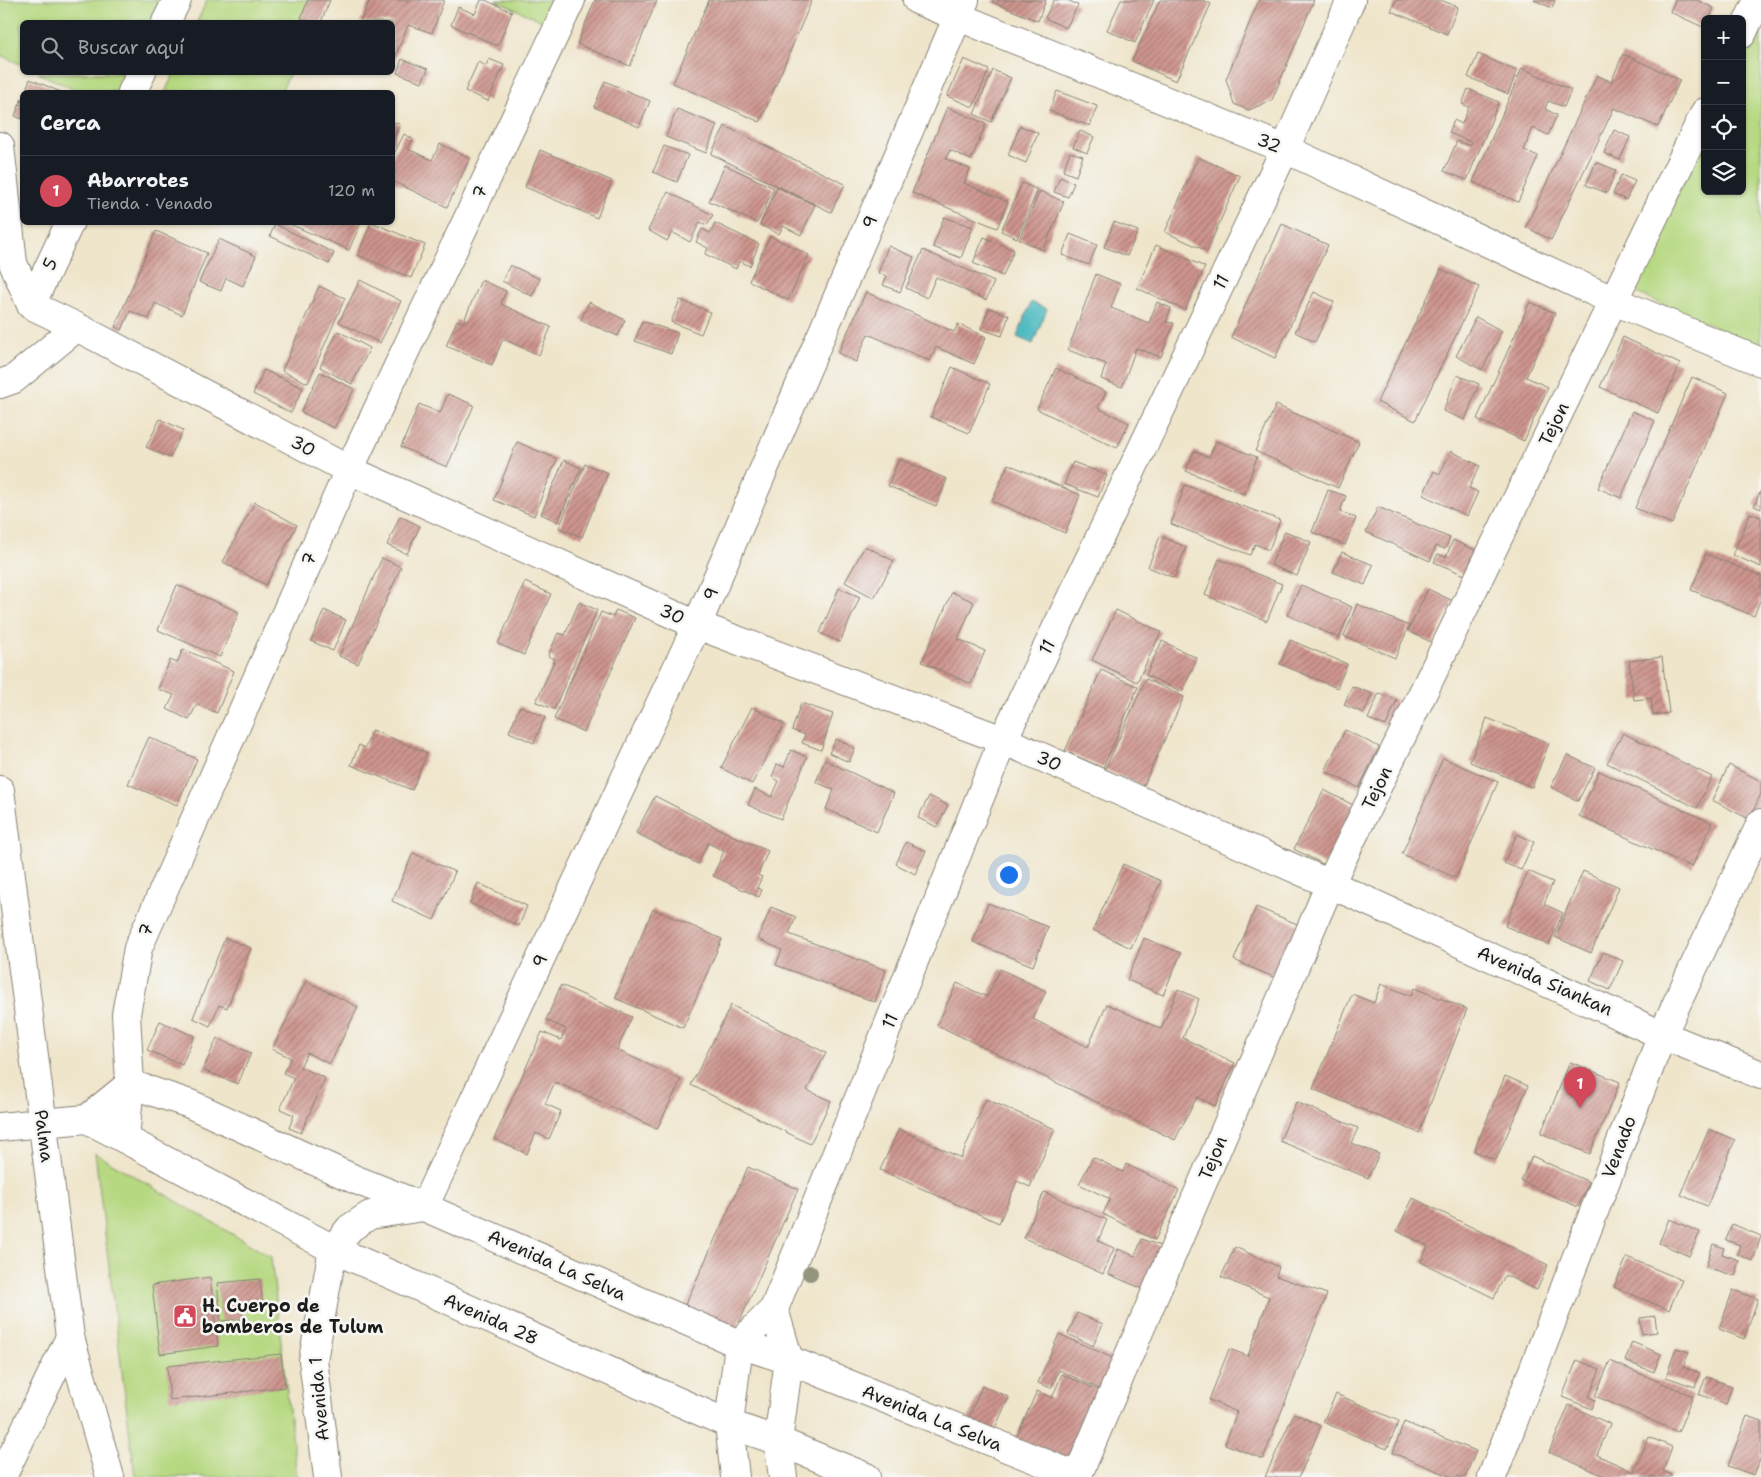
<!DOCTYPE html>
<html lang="es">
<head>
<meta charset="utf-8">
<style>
	body { margin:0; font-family:"Shantell Sans",sans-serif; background:#20242c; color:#f1f3f6 }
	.controls { position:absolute; right:15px; top:15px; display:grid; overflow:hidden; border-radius:8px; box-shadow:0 1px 4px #0004 }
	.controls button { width:45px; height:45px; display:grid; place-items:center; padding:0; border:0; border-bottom:1px solid #363941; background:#171b24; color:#f1f3f6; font:25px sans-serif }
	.you { position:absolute; left:1008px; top:874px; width:18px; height:18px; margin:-12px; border:4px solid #fff; border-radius:50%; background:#1a73e8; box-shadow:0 0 0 8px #1a73e833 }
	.badge { display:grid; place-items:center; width:32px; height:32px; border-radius:50%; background:#d1495b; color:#fff; font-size:16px; font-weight:700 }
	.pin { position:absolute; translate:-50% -41px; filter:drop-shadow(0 1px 2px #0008) }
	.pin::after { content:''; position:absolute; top:26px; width:18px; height:15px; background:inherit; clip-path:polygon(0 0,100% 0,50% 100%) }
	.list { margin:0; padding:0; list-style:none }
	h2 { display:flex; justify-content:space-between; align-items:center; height:65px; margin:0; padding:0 20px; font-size:21px }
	h2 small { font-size:16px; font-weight:400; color:#9ea1a6 }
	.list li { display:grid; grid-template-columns:32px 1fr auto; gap:15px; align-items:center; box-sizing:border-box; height:70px; padding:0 20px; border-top:1px solid #363941 }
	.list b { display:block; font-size:19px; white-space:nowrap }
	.list p { margin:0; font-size:16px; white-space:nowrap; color:#9ea1a6 }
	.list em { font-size:16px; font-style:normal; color:#9ea1a6 }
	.icon { flex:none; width:28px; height:28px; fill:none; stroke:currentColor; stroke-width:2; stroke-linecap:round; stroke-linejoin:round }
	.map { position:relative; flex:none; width:1761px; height:1477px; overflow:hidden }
	.search { position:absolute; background:#171b24; box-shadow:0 1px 4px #0004; left:20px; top:20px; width:375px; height:55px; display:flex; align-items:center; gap:12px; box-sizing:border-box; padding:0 18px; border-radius:8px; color:#9ea1a6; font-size:19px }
	.panel { position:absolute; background:#171b24; box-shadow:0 1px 4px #0004; left:20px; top:90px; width:375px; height:135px; border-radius:8px }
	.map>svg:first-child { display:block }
	.green { fill:#b6d880; stroke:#697a4e }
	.water { fill:#4bbac0; stroke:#346b6e }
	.building { fill:url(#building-hatch) }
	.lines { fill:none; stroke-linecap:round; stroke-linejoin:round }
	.minor-casing { stroke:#868074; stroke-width:30 }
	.tertiary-casing { stroke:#868074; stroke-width:30 }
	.minor { stroke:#fff; stroke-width:28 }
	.tertiary { stroke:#fff; stroke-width:28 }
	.tree { fill:#94957b }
	.labels { text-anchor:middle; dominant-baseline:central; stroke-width:5; stroke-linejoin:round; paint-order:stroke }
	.street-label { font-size:18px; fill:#1c1c1c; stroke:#f6f6f2 }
	.poi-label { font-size:18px; font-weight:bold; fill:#1c1c1c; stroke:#f6f6f2; text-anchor:start }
</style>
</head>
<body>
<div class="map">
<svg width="1761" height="1477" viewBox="0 0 1761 1477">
	<defs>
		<pattern id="building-hatch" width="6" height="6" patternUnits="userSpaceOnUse" patternTransform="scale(1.25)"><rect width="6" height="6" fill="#ce958e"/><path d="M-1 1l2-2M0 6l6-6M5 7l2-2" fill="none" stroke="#a67973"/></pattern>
	</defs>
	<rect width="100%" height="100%" fill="#f6f6f2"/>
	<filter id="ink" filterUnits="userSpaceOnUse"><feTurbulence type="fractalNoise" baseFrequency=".02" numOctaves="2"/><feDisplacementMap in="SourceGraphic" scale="10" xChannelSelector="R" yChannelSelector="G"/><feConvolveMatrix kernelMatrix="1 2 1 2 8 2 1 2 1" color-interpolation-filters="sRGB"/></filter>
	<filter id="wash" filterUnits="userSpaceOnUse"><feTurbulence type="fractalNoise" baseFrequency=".0096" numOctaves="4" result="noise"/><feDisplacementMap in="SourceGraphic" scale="20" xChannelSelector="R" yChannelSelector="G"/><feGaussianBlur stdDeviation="1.12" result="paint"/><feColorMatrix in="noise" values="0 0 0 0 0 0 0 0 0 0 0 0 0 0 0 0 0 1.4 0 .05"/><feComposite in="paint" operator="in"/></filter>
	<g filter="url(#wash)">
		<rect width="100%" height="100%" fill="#efe5cb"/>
		<path class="green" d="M0 0H167L156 22H22V65L0 55Z
			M207 0H320L311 22H197Z
			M495 0H560L549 24Z
			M1761 22V347L1630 290 1705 137V191H1742V60Z
			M38 73H133L123 92H80Z
			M174 73V72L290 73 281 92H165Z
			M95 1153 271 1257 297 1477H135Z"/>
		<path class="water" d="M1031 302 1047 309 1033 344 1017 337Z"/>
		<g id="blocks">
			<path class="building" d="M308 0H330L321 22H312L301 18Z
				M370 0H444L432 33 408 25 393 62 392 22H360Z
				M481 0H485L512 12 498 46 451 25 458 7 475 14Z
				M595 0H657L630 66 577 44Z
				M709 0H812L760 122 673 83Z
				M993 0H1046L1038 21 992 2Z
				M1054 0H1067L1078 5 1066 28 1045 18Z
				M1121 0H1154L1135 43 1107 30Z
				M1160 0H1203L1211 4 1176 81 1132 61Z
				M1259 0H1314L1272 100 1249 110 1234 104 1226 79Z
				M1396 0H1441L1458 7 1447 34 1391 11Z
				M1534 0H1555L1552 8Z
				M1675 0H1697L1714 8 1709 19H1705V28L1670 12Z
				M1478 54 1517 71 1508 94 1468 77Z
				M1623 54 1680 80 1658 127 1614 108 1551 240 1526 227 1597 75 1611 82Z
				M402 59 428 69 422 82 397 73Z
				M489 59 504 65 488 101 465 91 478 62 486 66Z
				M964 59 989 70 973 107 947 96Z
				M1522 68 1571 90 1564 107 1548 101 1545 109 1557 115 1548 135 1533 128 1524 150 1538 156 1518 202 1473 182Z
				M993 70 1011 78 991 122 974 114Z
				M30 79 61 92H25Z
				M605 81 650 101 639 127 594 107Z
				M1468 89 1499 102 1467 180 1444 171 1457 141 1470 146 1471 142 1449 133 1454 120 1462 124 1469 107 1462 104Z
				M1057 91 1097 106 1090 126 1049 111Z
				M22 98V119L15 116Z
				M947 107 986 124 971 160 950 150 946 159 970 169 964 183 1008 202 997 228 912 193Z
				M677 109 717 125 706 153 666 137Z
				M392 122 400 124 393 143H392Z
				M725 126 845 184 831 212 711 154Z
				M1020 126 1038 133 1026 163 1008 155Z
				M1614 130 1630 137 1620 160 1604 153Z
				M1080 131 1094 137 1087 153 1073 147Z
				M404 134 413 139 408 149 432 160 440 144 470 158 447 207 392 181V158Z
				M664 146 688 155 677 182 653 172Z
				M540 150 612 181 597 218 525 187Z
				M1070 152 1083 156 1076 176 1063 171Z
				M1198 157 1240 176 1207 251 1165 232Z
				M1596 162 1616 170 1607 193 1586 185Z
				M725 165 774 188 757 223 709 201Z
				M1621 175 1635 181 1626 200 1613 194Z
				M1060 177 1074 183 1068 197 1054 192Z
				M1022 183 1038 190 1017 238 1001 231Z
				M777 187 815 205 801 235 783 226 779 234 760 225Z
				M1040 191 1064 202 1043 250 1019 239Z
				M668 192 713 215 707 225 700 222 690 242 672 232 667 241 648 230Z
				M944 217 973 227 961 258 933 247Z
				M285 222H361L349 250Z
				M371 222 425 245 411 278 358 255Z
				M1114 222 1138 231 1127 256 1104 247Z
				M715 223 759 244 750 266 739 261 736 269 705 254 708 248 696 242 702 229 710 233Z
				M275 224 334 253 329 264 270 236Z
				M1282 224 1328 245 1275 358 1231 337Z
				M156 231 207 253 182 315 155 303 149 319 130 311 122 330 115 327Z
				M1070 234 1097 245 1089 265 1062 255Z
				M770 236 809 255 788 300 749 281Z
				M984 237 1014 250 1003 276 973 263Z
				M219 239 256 256 243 286 226 278 221 291 199 282Z
				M1156 245 1205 267 1185 310 1137 288Z
				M888 246 914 257 900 292 883 285 887 276 878 273Z
				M923 250 994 282 986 300 936 277 927 298 906 288Z
				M510 265 540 279 532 296 502 281Z
				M1441 269 1479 287 1415 421 1377 402Z
				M1096 274 1120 284 1111 308 1149 323 1157 302 1171 308 1166 322 1174 323 1161 357 1136 348 1122 387 1101 379 1106 364 1068 350Z
				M360 280 401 301 380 343 339 322Z
				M481 280 506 291 501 304 551 327 539 355 503 339 492 365 446 346 457 320 463 323Z
				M319 286 345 298 308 383 282 371Z
				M866 292 954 332 958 324 986 337 974 364 936 347 930 361 868 334 856 362 838 353Z
				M1314 292 1334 302 1315 342 1295 332Z
				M680 300 710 312 701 334 671 322Z
				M589 302 625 320 618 336 581 320Z
				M1530 302 1555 313 1526 377 1548 387 1524 441 1477 419Z
				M989 308 1009 315 1002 336 981 329Z
				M1476 317 1502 331 1482 370 1456 356Z
				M642 321 678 333 671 354 635 341Z
				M338 331 370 348 352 384 320 367Z
				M1623 337 1680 364 1658 413 1600 387Z
				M952 367 990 384 969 433 931 417Z
				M1056 368 1106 392 1098 408 1129 423 1117 448 1037 409Z
				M264 370 303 388 291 413 253 394Z
				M320 372 354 389 334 428 301 412Z
				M1457 375 1479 384 1465 420 1443 411Z
				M1692 377 1728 393 1672 524 1635 508Z
				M448 394 474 405 447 467 401 447 419 404 440 413Z
				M1276 405 1359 442 1338 488 1255 451Z
				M1632 411 1655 421 1621 498 1598 488Z
				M160 419 183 430 170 458 146 447Z
				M1216 441 1257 457 1244 494 1186 471 1194 451 1209 457Z
				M517 442 557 459 534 516 494 500Z
				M1451 451 1480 466 1469 488 1478 492 1467 516 1423 495 1434 471 1440 474Z
				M899 459 947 479 936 506 888 486Z
				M564 460 581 468 558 522 541 514Z
				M1073 462 1107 475 1098 497 1064 484Z
				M585 464 608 473 582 537 559 528Z
				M1008 464 1080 495 1065 533 992 501Z
				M1185 485 1280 520 1269 550 1255 544 1250 555 1171 524Z
				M1328 490 1346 496 1340 512 1356 518 1345 545 1312 532Z
				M1761 490V509L1754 506Z
				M255 502 297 525 266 585 223 562Z
				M1378 507 1450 538 1445 549 1436 546 1430 561 1366 532Z
				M1750 513 1761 517V567L1733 555Z
				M400 516 420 526 407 554 387 545Z
				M1285 531 1311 542 1297 576 1271 565Z
				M1160 536 1186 547 1174 578 1148 567Z
				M1453 540 1475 550 1465 575 1434 562 1438 554 1446 557Z
				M865 546 894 561 874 598 845 582Z
				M1342 552 1373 565 1365 585 1333 572Z
				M1706 554 1761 576V598L1754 616 1691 590Z
				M382 558 401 567 358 664 339 656Z
				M1219 559 1282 584 1267 621 1205 595Z
				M525 582 551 594 524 655 498 644Z
				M177 585 239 612 220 657 158 630Z
				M1301 585 1352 607 1339 638 1287 615Z
				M839 588 860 597 840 642 820 633Z
				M1428 589 1453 601 1433 643 1408 631Z
				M952 592 974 602 958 639 985 651 971 684 922 662Z
				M579 602 597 610 554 709 536 702 555 659 548 656 558 633 565 635Z
				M1357 604 1409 626 1395 658 1344 636Z
				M324 610 346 620 333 651 311 641Z
				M616 610 635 618 584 732 554 719 601 612 613 617Z
				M1116 610 1161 632 1137 682 1092 660Z
				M1290 640 1347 664 1337 688 1280 664Z
				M1162 641 1197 658 1182 692 1146 675Z
				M183 649 234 671 217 713 197 704 189 720 167 709 174 695 158 689 170 660 177 663Z
				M1662 657 1669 713 1653 715 1651 698 1634 700 1629 661Z
				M1101 670 1138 687 1103 768 1065 751Z
				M1146 679 1184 697 1143 787 1105 769Z
				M1352 686 1372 694 1364 713 1344 705Z
				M1379 693 1397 700 1386 726 1368 719Z
				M801 703 833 714 821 750 802 743 805 735 792 730Z
				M520 706 545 717 534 743 509 732Z
				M752 707 784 724 752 784 721 768Z
				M1487 718 1549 743 1532 787 1470 762Z
				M372 730 427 753 412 790 351 765 359 745 365 748Z
				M1345 730 1379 747 1359 788 1325 771Z
				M1623 733 1712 777 1697 808 1607 763Z
				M149 737 197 759 177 805 128 784Z
				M836 739 855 748 849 762 829 753Z
				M791 750 807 757 781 819 748 805 755 789 772 797 779 781 772 777 777 764 784 767Z
				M1567 755 1595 768 1578 801 1551 787Z
				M1443 758 1498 782 1456 878 1402 854Z
				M825 760 894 793 877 832 826 809 834 790 816 782Z
				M1729 765 1761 781V794L1749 819 1712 800Z
				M1599 771 1712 823 1692 867 1579 816Z
				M1324 790 1355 806 1325 865 1294 849Z
				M655 796 731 835 768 851 758 875 762 877 757 888 762 890 759 897 713 876 724 851 708 843 698 864 636 833Z
				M929 796 948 805 937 827 918 818Z
				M1517 834 1534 842 1521 870 1504 863Z
				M906 842 926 851 915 874 896 864Z
				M413 853 455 872 434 920 392 901Z
				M1123 864 1161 881 1131 948 1093 930Z
				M1528 871 1553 882 1544 904 1563 913 1549 945 1505 926Z
				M1583 871 1619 887 1591 953 1555 937Z
				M478 883 527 906 519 926 470 903Z
				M988 903 1048 927 1033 966 973 942Z
				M771 907 796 917 789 934 886 970 875 1002 776 965 782 950 758 939Z
				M1256 907 1302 926 1280 980 1234 960Z
				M653 909 722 939 683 1028 615 998Z
				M225 938 251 948 227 1008 219 1005 210 1026 193 1018Z
				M1144 938 1181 953 1163 995 1127 980Z
				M1603 952 1623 961 1610 990 1590 981Z
				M1000 969 1046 991 1033 1019 1088 1047 1107 1004 1161 1029 1178 989 1199 999 1183 1038 1235 1063 1215 1106 1197 1097 1175 1140 937 1025 957 983 987 997Z
				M306 981 358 1007 330 1064 307 1053 300 1067 325 1078 301 1133 289 1128 294 1115 280 1109 294 1078 283 1073 291 1058 272 1049Z
				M1381 984 1411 996 1414 988 1467 1009 1419 1133 1313 1089 1352 994 1374 1003Z
				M561 985 632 1017 617 1050 681 1080 657 1129 595 1099 555 1082 545 1104 561 1111 549 1139 536 1133 527 1154 494 1139 542 1032 561 1040 566 1029 546 1020Z
				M731 1005 826 1053 807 1090 831 1101 810 1144 691 1085Z
				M160 1021 194 1036 182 1065 147 1050Z
				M217 1038 251 1053 238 1084 203 1070Z
				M1570 1062 1620 1082 1590 1154 1541 1133Z
				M1505 1076 1528 1086 1496 1160 1474 1151Z
				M986 1099 1055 1129 1030 1187 1017 1181 999 1223 880 1170 899 1129 961 1158Z
				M1296 1102 1358 1128 1351 1143 1379 1154 1368 1178 1280 1141Z
				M1709 1129 1735 1140 1707 1206 1681 1195Z
				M1532 1156 1589 1182 1578 1207 1521 1181Z
				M1093 1157 1123 1172 1126 1164 1179 1190 1155 1240 1103 1214 1110 1199 1079 1184Z
				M748 1167 798 1189 736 1330 684 1307Z
				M1044 1192 1107 1220 1098 1241 1114 1248 1103 1274 1024 1238Z
				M1413 1198 1548 1265 1537 1290 1505 1275 1494 1298 1421 1262 1428 1246 1397 1231Z
				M1669 1219 1700 1232 1689 1256 1659 1243Z
				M1732 1224 1761 1236 1753 1261 1737 1254 1740 1245 1726 1240Z
				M1142 1239 1168 1249 1150 1292 1108 1274 1118 1249 1135 1256Z
				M1713 1244 1724 1248 1722 1254 1739 1260 1735 1276 1706 1267Z
				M1235 1247 1279 1267 1276 1276 1327 1294 1263 1459 1225 1444 1237 1412 1209 1400 1229 1349 1248 1356 1269 1297 1221 1277Z
				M1627 1257 1682 1280 1669 1310 1614 1287Z
				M210 1277 218 1346 160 1354 152 1285Z
				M260 1279 263 1308 242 1310 243 1319 221 1321 217 1283Z
				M1733 1290 1758 1299 1744 1339 1719 1329Z
				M1077 1313 1103 1324 1093 1346 1068 1334Z
				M1655 1316 1657 1332 1642 1334 1640 1318Z
				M1059 1334 1115 1359 1102 1390 1059 1370 1051 1388 1038 1383Z
				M1632 1342 1661 1354 1654 1372 1625 1361Z
				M1676 1348 1689 1352 1683 1367 1700 1373 1695 1387 1666 1377Z
				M281 1354 285 1387 170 1400 167 1366Z
				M1577 1360 1600 1369 1589 1397 1595 1400 1592 1409 1562 1397Z
				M1610 1361 1693 1396 1678 1432 1595 1396Z
				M1062 1374 1100 1391 1067 1466 1014 1442 1037 1391 1052 1398Z
				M1706 1377 1732 1386 1726 1405 1699 1394Z
				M982 1386 1009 1397 991 1437 965 1426Z
				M1336 1394 1399 1421 1387 1449 1323 1422Z
				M1569 1405 1610 1424 1597 1455 1634 1472 1649 1437 1672 1447 1663 1471 1672 1475 1671 1477H1607L1549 1452Z
				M1294 1413 1321 1426 1299 1477H1265Z
				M1747 1416 1761 1421V1457L1754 1475 1728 1466Z
				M1404 1422 1476 1451 1465 1477H1452L1393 1453Z"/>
		</g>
	</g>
	<g filter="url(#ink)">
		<use href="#blocks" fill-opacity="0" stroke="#868074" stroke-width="1"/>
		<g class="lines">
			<g class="minor-casing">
				<path id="minor" d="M917 0 1285 149 1614 301 1761 362
					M166 22 177 0
					M1742 34 1758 0
					M132 92 142 72
					M0 146 13 263 31 305
					M31 305 77 327 349 470 697 625 1003 740 1330 884 1662 1035 1761 1075
					M31 305 70 222
					M0 384 14 379 77 327
					M0 1127 42 1123
					M125 1139 130 1084 126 1014 138 948 349 470 571 0
					M774 1309 789 1360 778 1441 783 1477
					M2 1477 70 1337
					M328 1477 313 1360 333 1249 350 1228 370 1215 424 1207 697 625 965 0
					M735 1477 729 1424 739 1344 774 1309 1003 740 1285 149 1351 0
					M1077 1477 1330 884 1705 112
					M1492 1477 1662 1035 1761 823"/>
			</g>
			<g class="tertiary-casing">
				<path id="tertiary" d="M0 790 70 1337 110 1477
					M87 1119 130 1084 190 1104 354 1179 424 1207 739 1344 789 1360 1079 1477
					M87 1119 333 1249 729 1424 778 1441 866 1477
					M42 1123 87 1119"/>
			</g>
			<use href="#minor" class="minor"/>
			<use href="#tertiary" class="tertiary"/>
		</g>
		<circle class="tree" cx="810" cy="1273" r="8"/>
	</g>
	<defs>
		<g id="civic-square" transform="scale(1.25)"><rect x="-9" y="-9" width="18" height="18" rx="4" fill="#d1495b" stroke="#f6f6f2"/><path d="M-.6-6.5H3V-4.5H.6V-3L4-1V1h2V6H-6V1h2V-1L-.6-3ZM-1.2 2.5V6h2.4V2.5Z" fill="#fff"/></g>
	</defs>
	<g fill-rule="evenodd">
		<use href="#civic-square" x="185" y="1316"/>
	</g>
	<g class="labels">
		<g class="street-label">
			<text transform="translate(1269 143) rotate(22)">32</text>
			<text transform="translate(480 192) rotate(-65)">7</text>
			<text transform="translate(870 222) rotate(-67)">9</text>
			<text transform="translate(50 264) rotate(-64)">5</text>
			<text transform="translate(1221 282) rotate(-64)">11</text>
			<text transform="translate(1554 424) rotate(-64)">Tejon</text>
			<text transform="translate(303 446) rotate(28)">30</text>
			<text transform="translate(309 559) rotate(-66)">7</text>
			<text transform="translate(711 594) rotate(-67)">9</text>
			<text transform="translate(672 614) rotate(24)">30</text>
			<text transform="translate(1047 647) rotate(-64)">11</text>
			<text transform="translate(1049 761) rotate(24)">30</text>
			<text transform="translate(1377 788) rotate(-64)">Tejon</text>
			<text transform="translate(146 930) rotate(-66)">7</text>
			<text transform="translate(540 961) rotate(-65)">9</text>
			<text transform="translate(1545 981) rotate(24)">Avenida Siankan</text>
			<text transform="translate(890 1021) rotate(-68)">11</text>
			<text transform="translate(44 1136) rotate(83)">Palma</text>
			<text transform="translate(1619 1147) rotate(-69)">Venado</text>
			<text transform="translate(1213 1158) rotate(-67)">Tejon</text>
			<text transform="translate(557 1265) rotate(24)">Avenida La Selva</text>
			<text transform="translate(491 1319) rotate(24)">Avenida 28</text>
			<text transform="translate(319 1399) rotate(-95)">Avenida 1</text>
			<text transform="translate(932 1418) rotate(22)">Avenida La Selva</text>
		</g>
		<g class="poi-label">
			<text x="202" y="1306">H. Cuerpo de<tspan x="202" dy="21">bomberos de Tulum</tspan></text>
		</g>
	</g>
</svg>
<div class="controls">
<button>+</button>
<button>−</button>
<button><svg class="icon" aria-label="locate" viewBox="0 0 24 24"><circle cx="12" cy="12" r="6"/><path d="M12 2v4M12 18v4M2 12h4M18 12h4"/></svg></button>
<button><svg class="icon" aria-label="layers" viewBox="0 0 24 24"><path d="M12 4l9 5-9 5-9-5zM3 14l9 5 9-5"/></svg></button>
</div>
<div class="you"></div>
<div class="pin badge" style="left:1580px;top:1108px">1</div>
<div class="search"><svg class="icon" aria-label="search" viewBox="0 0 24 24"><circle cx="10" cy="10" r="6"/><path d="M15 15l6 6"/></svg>Buscar aquí</div>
<section class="panel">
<h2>Cerca<small></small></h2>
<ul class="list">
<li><span class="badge">1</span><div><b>Abarrotes</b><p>Tienda · Venado</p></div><em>120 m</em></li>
</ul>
</section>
</div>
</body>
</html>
